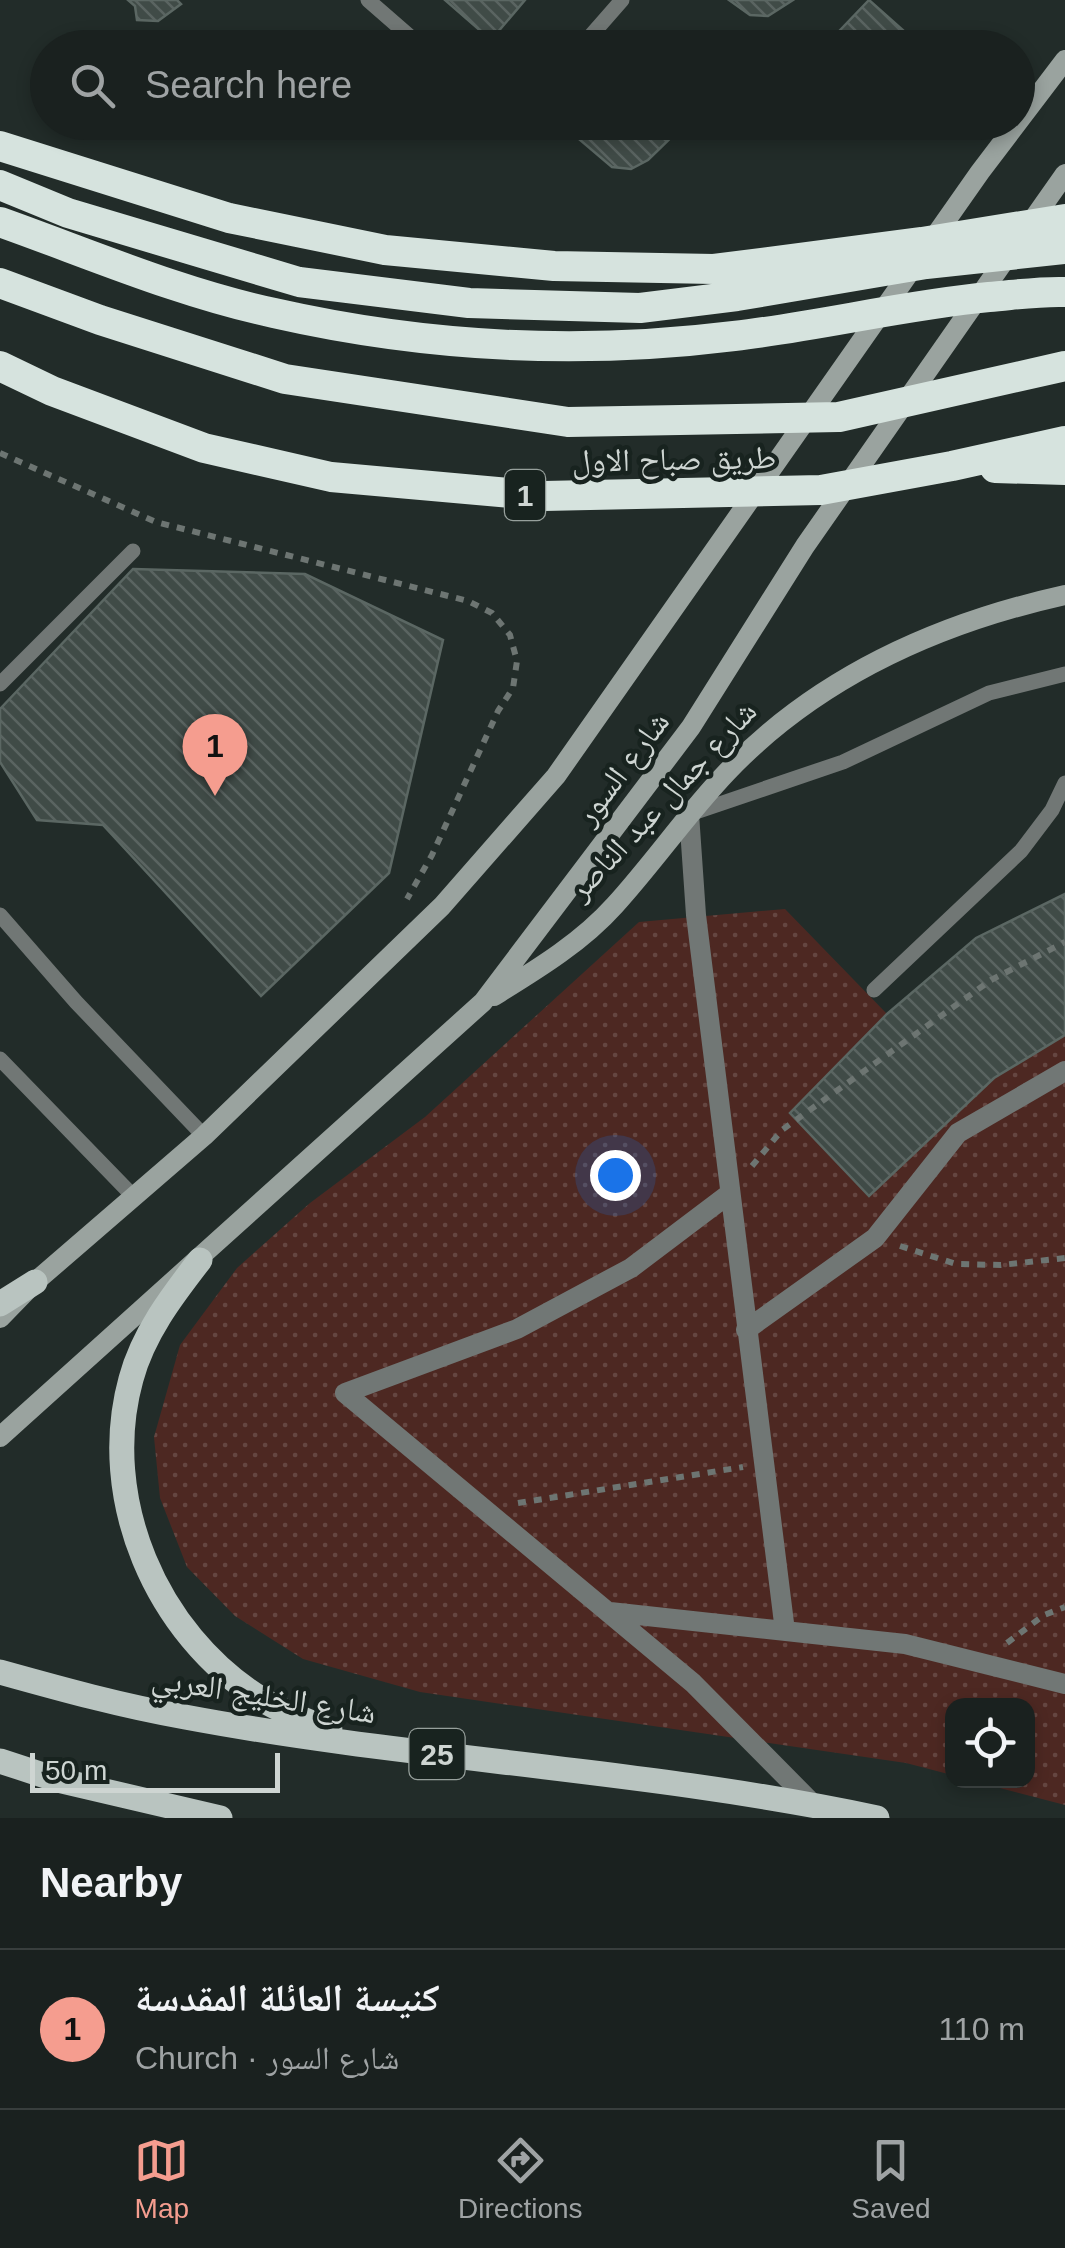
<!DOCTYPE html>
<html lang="en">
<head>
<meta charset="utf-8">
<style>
	body { margin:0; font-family:Helvetica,"Noto Naskh Arabic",sans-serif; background:#232928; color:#f1f3f6 }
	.controls { position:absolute; right:30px; bottom:30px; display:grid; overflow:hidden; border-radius:20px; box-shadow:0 5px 15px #0003 }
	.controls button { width:90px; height:90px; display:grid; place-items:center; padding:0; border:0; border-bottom:2px solid #383e3d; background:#1a211f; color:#f1f3f6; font:50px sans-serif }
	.scale { position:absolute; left:30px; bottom:25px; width:250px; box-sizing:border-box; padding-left:10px; border:5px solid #ced5d2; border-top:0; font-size:28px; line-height:35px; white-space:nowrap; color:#ced5d2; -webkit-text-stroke:8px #18231f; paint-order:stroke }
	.you { position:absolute; left:615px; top:1175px; width:35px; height:35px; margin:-25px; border:8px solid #fff; border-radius:50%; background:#1a73e8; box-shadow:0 0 0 15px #1a73e833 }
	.badge { display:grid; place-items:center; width:65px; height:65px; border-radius:50%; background:#f59d8f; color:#111; font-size:32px; font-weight:700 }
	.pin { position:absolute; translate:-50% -82px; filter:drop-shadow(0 2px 5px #0008) }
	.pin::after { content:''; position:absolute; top:52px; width:35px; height:30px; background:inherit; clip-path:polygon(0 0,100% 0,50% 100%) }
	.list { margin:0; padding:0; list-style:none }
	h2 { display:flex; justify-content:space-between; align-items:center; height:130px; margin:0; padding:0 40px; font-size:42px }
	h2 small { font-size:32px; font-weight:400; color:#9fa3a4 }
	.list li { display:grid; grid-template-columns:65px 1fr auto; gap:30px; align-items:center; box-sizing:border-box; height:160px; padding:0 40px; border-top:2px solid #383e3d }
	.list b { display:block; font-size:38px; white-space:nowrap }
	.list p { margin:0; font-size:32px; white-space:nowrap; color:#9fa3a4 }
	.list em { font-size:32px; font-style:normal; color:#9fa3a4 }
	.icon { flex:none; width:55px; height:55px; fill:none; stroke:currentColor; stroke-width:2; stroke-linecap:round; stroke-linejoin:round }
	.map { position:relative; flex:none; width:1065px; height:1818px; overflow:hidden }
	.search { position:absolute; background:#1a211f; box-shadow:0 5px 15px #0003; left:30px; right:30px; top:30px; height:110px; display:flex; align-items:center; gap:25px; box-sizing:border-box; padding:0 35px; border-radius:55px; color:#9fa3a4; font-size:38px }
	.sheet { height:290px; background:#1a211f }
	nav { display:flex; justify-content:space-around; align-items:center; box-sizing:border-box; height:140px; border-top:2px solid #383e3d; background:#1a211f; font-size:28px; color:#9fa3a4 }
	nav a { display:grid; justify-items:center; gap:5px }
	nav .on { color:#f59d8f }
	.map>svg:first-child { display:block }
	.park { fill:url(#park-dots) }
	.building { fill:url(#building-back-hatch); stroke:#5b6763; stroke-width:2.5 }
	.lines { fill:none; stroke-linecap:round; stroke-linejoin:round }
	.path { stroke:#6d7572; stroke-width:6; stroke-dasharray:8 8; stroke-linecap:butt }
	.lane { stroke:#717775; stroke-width:15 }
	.street { stroke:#717775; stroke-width:20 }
	.secondary { stroke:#9aa39f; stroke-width:20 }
	.primary { stroke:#b9c4c0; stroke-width:25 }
	.highway { stroke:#d6e3de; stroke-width:30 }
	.labels { text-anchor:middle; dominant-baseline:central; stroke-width:9; stroke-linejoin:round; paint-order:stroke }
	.shield { fill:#18231f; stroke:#97a09c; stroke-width:2.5 }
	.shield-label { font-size:30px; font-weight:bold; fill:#ced5d2 }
	.street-label { font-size:32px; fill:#ced5d2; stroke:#18231f }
</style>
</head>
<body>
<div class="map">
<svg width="1065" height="1818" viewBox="0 0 1065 1818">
	<defs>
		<pattern id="park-dots" width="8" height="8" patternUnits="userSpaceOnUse" patternTransform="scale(2.5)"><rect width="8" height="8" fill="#4d2822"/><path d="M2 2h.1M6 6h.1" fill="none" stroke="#654641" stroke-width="1.8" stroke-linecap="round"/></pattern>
		<pattern id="building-back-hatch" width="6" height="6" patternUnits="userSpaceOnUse" patternTransform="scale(2.5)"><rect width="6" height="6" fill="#404b47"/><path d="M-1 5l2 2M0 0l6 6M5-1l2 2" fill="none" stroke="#5a6461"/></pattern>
	</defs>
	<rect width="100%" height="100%" fill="#222c29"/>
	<path class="park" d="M785 909 887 1014 790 1113 869 1196 994 1078 1065 1035V1805L973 1781 1028 1780V1706H952V1775L906 1763 420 1692 303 1659 235 1616 187 1567 160 1498 154 1437 180 1345 237 1268 310 1203 425 1117 639 922Z"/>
	<path class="building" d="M128 0H177L181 4 158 21 137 20 135 6Z
		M445 0H525L491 40Z
		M729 0H793L768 16 750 15Z
		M869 0 923 48H823Z
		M585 122H687L648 160 631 169 612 167 573 134Z
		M133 569 305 574 443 640 389 873 261 996 103 825 37 820 0 762V709Z
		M1065 894V1035L994 1078 869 1196 790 1113 887 1014 976 938Z"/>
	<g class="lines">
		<path class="path" d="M0 453 156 522 468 601 492 613 510 635 517 661 513 688 498 711 432 855 407 899
			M752 1166 782 1130 991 980 1065 942
			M900 1246 956 1264 1001 1265 1065 1258
			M518 1503 743 1467
			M1007 1643 1044 1615 1065 1607"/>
		<path class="lane" d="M368 0 423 48
			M580 48 622 0
			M509 122H513
			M0 684 133 551
			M693 813 843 762 989 693 1065 674
			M0 915 76 1002 204 1136
			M874 990 1021 851 1052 810 1065 783
			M0 1059 134 1197"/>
		<path class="street" d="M689 814 696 915 785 1631
			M729 1194 631 1268 517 1329 345 1393 693 1683 813 1804
			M746 1330 875 1238 958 1133 1065 1071
			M610 1612 905 1644 1065 1684"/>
		<path class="secondary" d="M1027 228 1065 174
			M494 996C536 970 581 943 615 905 654 862 687 814 727 772 818 677 939 623 1065 595
			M0 1318 35 1282 204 1136 442 906 556 776 980 172 1065 60
			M0 1437 483 1002 691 727 805 546 1011 251"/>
		<path class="primary" d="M200 1260C172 1296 143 1334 131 1379 98 1498 156 1634 261 1699 283 1712 306 1721 330 1730
			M0 1304 35 1282
			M0 1672C61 1689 122 1706 185 1717 414 1760 648 1769 877 1818
			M0 1761 58 1780 220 1818"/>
		<path class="highway" d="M0 146 229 218 385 250 554 266 714 269 922 242 1065 219
			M0 185 68 213 299 282 469 303 640 308 737 296 926 264 1065 249
			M0 222C90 254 180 293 274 313 424 347 581 355 734 336 820 326 904 305 989 297 1014 295 1040 291 1065 292
			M0 283 100 320 285 379 568 422 839 417 1065 366
			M0 366 52 391 204 448 331 477 544 496 821 490 952 466 1065 441
			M995 468 1065 470"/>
	</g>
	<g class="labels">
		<g class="shield">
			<rect x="505" y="470" width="40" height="50" rx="8"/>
			<rect x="409.5" y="1729" width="55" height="50" rx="8"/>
		</g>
		<g class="shield-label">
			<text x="525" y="495">1</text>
			<text x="437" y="1754">25</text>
		</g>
		<g class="street-label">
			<text transform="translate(674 459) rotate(-1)">طريق صباح الاول</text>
			<text transform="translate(622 768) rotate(-53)">شارع السور</text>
			<text transform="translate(662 800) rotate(-47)">شارع جمال عبد الناصر</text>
			<text transform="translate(264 1695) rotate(9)">شارع الخليج العربي</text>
		</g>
	</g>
</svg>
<div class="controls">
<button><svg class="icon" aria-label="locate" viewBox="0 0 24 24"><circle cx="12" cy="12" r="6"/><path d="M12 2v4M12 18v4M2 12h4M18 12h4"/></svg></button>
</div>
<div class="scale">50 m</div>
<div class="you"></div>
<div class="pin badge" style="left:215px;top:796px">1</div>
<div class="search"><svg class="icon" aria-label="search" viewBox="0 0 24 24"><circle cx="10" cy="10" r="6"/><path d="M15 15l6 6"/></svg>Search here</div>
</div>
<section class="sheet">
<h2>Nearby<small></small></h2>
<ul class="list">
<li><span class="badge">1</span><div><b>كنيسة العائلة المقدسة</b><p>Church · شارع السور</p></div><em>110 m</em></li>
</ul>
</section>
<nav>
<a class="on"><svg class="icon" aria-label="map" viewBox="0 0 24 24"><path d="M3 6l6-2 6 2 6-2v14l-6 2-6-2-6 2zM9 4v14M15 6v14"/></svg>Map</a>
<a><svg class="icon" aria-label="directions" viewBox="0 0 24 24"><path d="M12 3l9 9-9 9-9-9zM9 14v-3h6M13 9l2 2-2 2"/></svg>Directions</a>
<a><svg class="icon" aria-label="saved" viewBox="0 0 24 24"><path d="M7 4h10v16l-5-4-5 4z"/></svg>Saved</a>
</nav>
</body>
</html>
